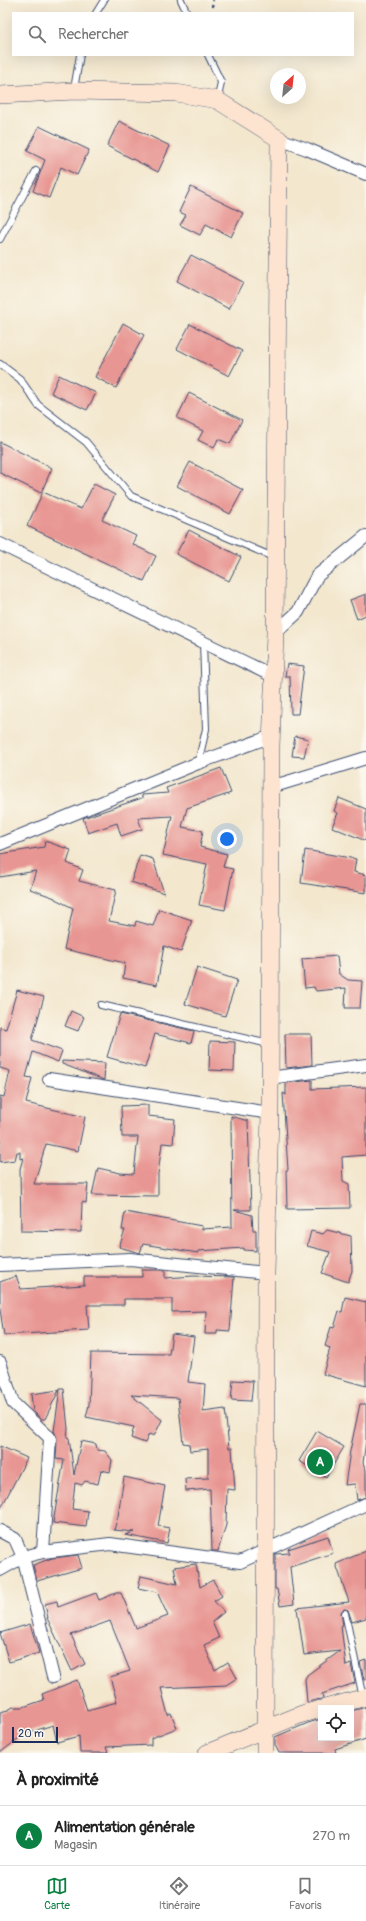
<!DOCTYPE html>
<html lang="fr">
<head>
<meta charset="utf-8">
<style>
	body { margin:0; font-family:Pangolin,sans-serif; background:#f6f6f6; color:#222 }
	.controls { position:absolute; right:12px; bottom:12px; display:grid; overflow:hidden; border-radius:0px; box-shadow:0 4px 16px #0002 }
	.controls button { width:36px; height:36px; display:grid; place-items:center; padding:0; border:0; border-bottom:1px solid #e0e0e0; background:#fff; color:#222; font:20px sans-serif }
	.compass { position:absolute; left:270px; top:68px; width:36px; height:36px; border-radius:50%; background:#fff; box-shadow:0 4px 16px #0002; rotate:27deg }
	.scale { position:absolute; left:12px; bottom:10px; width:46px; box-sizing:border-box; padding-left:4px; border:2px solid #1b2f5e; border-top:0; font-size:11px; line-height:14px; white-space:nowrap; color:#1b2f5e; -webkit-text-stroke:3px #fbf7ec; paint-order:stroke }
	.you { position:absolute; left:227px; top:839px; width:14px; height:14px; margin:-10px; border:3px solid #fff; border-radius:50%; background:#1a73e8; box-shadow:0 0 0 6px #1a73e833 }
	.badge { display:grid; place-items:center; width:26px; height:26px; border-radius:50%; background:#0b8043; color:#fff; font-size:13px; font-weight:700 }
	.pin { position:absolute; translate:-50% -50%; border:2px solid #fff; box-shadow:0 1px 4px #0006 }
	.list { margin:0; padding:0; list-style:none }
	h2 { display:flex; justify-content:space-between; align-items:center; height:52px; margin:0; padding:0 16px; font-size:17px }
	h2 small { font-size:13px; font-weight:400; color:#767676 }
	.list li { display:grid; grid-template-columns:26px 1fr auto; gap:12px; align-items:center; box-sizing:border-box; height:60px; padding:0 16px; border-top:1px solid #e0e0e0 }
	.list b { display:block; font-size:15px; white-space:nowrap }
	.list p { margin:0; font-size:13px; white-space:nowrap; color:#767676 }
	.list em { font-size:13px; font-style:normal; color:#767676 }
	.icon { flex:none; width:22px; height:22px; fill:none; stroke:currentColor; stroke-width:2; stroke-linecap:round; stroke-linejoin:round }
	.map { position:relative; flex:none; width:366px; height:1753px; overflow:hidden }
	.search { position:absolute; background:#fff; box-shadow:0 4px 16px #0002; left:12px; right:12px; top:12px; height:44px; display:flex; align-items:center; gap:10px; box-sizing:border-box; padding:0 14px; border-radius:0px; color:#767676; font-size:15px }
	.sheet { height:112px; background:#fff }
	nav { display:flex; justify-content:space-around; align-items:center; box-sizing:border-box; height:56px; border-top:1px solid #e0e0e0; background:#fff; font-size:11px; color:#767676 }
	nav a { display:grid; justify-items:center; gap:2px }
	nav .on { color:#0b8043 }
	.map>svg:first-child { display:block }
	.building { fill:#e89693 }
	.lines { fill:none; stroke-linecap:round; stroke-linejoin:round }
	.lane-casing { stroke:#3b4b6f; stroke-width:8 }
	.street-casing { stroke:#3b4b6f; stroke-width:14 }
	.secondary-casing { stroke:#3b4b6f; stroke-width:18 }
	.path { stroke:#3b4b6f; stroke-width:2.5; stroke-dasharray:3 3; stroke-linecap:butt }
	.lane { stroke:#fff; stroke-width:6 }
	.street { stroke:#fff; stroke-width:12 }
	.secondary { stroke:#fde4d0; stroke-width:17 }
</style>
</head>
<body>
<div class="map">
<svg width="366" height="1753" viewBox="0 0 366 1753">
	<rect width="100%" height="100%" fill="#fbf7ec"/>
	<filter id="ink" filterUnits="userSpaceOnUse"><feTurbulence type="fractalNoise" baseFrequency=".025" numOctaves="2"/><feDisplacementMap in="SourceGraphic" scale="8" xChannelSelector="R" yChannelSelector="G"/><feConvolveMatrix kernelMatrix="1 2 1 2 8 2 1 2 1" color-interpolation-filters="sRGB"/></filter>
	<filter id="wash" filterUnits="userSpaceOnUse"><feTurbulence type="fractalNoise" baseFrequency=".012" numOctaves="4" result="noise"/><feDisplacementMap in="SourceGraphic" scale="16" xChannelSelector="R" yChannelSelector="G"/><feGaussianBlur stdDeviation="0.9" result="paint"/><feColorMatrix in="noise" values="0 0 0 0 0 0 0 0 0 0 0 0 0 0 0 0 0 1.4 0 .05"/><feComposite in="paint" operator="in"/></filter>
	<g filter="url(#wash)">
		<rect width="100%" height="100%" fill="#f3e7ce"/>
		<g id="blocks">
			<path class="building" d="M119 121 170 146 158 172 107 146Z
				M39 126 89 150 77 175 61 167 49 198 33 191 45 160 27 151Z
				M191 187 243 213 231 237 206 224 200 235 180 225 186 215 179 212Z
				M191 255 243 282 229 309 177 281Z
				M123 323 144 335 116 388 95 377Z
				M190 324 242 351 229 376 177 349Z
				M59 375 96 393 87 410 51 393Z
				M189 393 242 420 230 444 218 439 214 448 198 440 203 431 177 418Z
				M0 442 52 468 41 493 0 473Z
				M190 462 243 490 230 514 177 486Z
				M94 484 115 495 102 520 136 536 132 544 156 556 144 581 27 526 43 492 81 509Z
				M189 530 241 557 229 581 176 554Z
				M366 594V615L357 619 350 600Z
				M287 664 304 666 298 714H291L290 676H285Z
				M295 736 308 739 304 757 292 756Z
				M221 768 231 793 187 808 182 827 203 831 200 847 227 854 223 867 233 869 225 910 199 905 207 864 163 855 172 816 138 818 142 829 121 836 117 823 88 833 83 818 142 798V795L168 793 166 788Z
				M339 798 366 809V841L332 827 338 813 334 811Z
				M45 841 71 850 67 863 83 870 79 881 116 890 109 921 135 926 136 921 153 926 159 909 192 920 181 952 164 946 157 985 123 978 125 963 64 949 73 908 55 899V898L30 889 36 871 0 877V854L44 847Z
				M305 850 356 859 354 872 366 875V893L301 883Z
				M140 855 153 859 164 893 131 882Z
				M337 956 339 974 348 980 362 981 360 1008H345L346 988 316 991 314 987 305 988 302 959Z
				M197 967 237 980 225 1016 185 1004Z
				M17 990 44 997 32 1040 62 1051 58 1062 33 1052 26 1077 32 1078 26 1103 85 1117 78 1151 46 1144 34 1184H88L86 1203 82 1202 81 1232 21 1231 20 1169 23 1158 20 1159V1152H17L15 1160 0 1162V1096L4 1097 10 1071 0 1068V1027L6 1029Z
				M71 1011 84 1017 78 1031 65 1026Z
				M120 1014 194 1031 191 1043 155 1034 145 1068 107 1057Z
				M285 1034H311L312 1065 286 1068Z
				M210 1041 235 1042 234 1071 209 1070Z
				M62 1061 105 1063 104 1080 62 1064Z
				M312 1080V1089L366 1087V1155L342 1157 343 1181 349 1184 350 1208 287 1209 286 1170H288L283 1093 286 1095V1083Z
				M148 1105V1116L175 1119 173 1144 162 1143 158 1174V1196L92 1195 98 1168 120 1173 134 1174 138 1137H122L121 1106Z
				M231 1116 248 1121 251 1210H234L252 1215 253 1230H256V1251L244 1250V1248L198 1251V1253L143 1244 140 1253 119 1247 125 1230H122L125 1212 202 1226V1229L232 1227Z
				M327 1230 351 1236 352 1271 348 1282 322 1273 330 1252 307 1246 311 1231 323 1234Z
				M142 1270H165V1278L193 1276 234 1277 230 1331 217 1330V1334H205L206 1311 172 1312V1299H124V1305H87L89 1330 4 1335 0 1310V1282L16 1276 21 1289 84 1285V1277H142Z
				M345 1297 366 1302V1386L323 1374 330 1348 325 1346 331 1327 334 1328 339 1311 342 1312Z
				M172 1334 194 1337 188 1382 205 1384 203 1412 225 1409 229 1448H232L235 1490 227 1489 226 1525 218 1551H212L210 1489 186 1491 185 1479 208 1478V1449L190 1451 189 1444 183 1443 178 1398 131 1395 162 1420 154 1436 149 1434 145 1443 131 1438 134 1427 86 1417 89 1405 91 1353 169 1354Z
				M233 1380 253 1381 251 1401 231 1400Z
				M60 1389H64L68 1429 67 1437 69 1438 74 1475 81 1441 96 1444 97 1450 105 1451 112 1460 110 1472 101 1470 98 1484 85 1481 82 1485 75 1483 72 1509 88 1511 86 1527 53 1523 64 1460 56 1459 57 1438 54 1431Z
				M59 1390 45 1419H41L33 1411 31 1394Z
				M360 1404H366V1440L363 1463 366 1470V1497L357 1500 355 1484 345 1485 350 1451Z
				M317 1431 344 1447 326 1477 299 1461Z
				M0 1446 27 1458 0 1510Z
				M124 1477 165 1486 158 1526 170 1528 167 1543 125 1535 134 1532 114 1530 118 1516Z
				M328 1536 333 1553 290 1567 294 1604 280 1606 277 1589H275V1554L290 1553 288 1549Z
				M366 1551V1618L352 1622 348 1610 344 1609 341 1612 343 1625 341 1626 346 1666 351 1664 355 1683 322 1694 323 1698 321 1699 307 1702 305 1679 307 1675 340 1651 304 1655 297 1608 349 1602 336 1564Z
				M78 1555 82 1568 37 1581 33 1565 52 1558Z
				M196 1564 200 1587 213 1580 222 1596 214 1601 224 1612 212 1622 219 1638 204 1645 215 1670 228 1662 237 1678 226 1685 161 1688 168 1715 171 1713 177 1728 151 1738V1745L106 1747 108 1753H80L79 1736 57 1742 53 1725 24 1734 0 1753V1712L8 1710 13 1707H23L44 1700 42 1694 77 1680 87 1710 117 1702 110 1677 130 1671 110 1621 71 1635 85 1664 72 1671 47 1618H48L45 1604 57 1601 58 1607 96 1593 99 1600 116 1593H121L136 1628 168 1616 157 1592 138 1588 141 1576 177 1584 174 1567Z
				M30 1624 39 1653 9 1662 0 1633Z
				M366 1660V1680H364L360 1662Z
				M366 1707V1739L335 1749 336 1753H279L275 1745V1737L308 1723 321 1719V1738H351V1711Z"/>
		</g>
	</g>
	<g filter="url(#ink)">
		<use href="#blocks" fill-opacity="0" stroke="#3b4b6f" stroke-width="1"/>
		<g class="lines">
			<g class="lane-casing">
				<path id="lane" d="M181 0 187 13
					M96 13 104 0
					M208 55 221 82 218 98
					M74 89 80 55
					M0 239 36 171
					M0 364 20 379 38 405 86 442 131 496 273 557
					M198 763 206 729 203 642
					M101 1005 269 1044
					M345 1613 363 1698"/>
			</g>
			<g class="street-casing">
				<path id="street" d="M279 139 307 149 366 174
					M0 544 273 676
					M275 633 298 612 317 576 366 536
					M271 787 366 758
					M0 844 198 763 272 736
					M269 1078 366 1065
					M49 1079 270 1113
					M0 1265 130 1259 266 1273
					M0 1362 13 1403 50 1438 43 1552
					M0 1531 15 1539 23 1557 53 1677
					M0 1570 23 1557 43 1552 110 1544 240 1562 366 1504"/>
			</g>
			<g class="secondary-casing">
				<path id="secondary" d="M0 95 74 91 176 93 217 100 279 139 275 633 271 746 270 1113 266 1273 265 1753
					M325 1708 366 1697
					M207 1753 302 1714 321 1709"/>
			</g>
			<path class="path" d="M212 7 213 0"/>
			<use href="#lane" class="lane"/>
			<use href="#street" class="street"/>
			<use href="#secondary" class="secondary"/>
		</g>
	</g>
</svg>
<div class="controls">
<button><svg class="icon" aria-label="locate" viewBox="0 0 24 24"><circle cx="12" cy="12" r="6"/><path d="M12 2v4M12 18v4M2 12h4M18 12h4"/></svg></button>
</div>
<svg class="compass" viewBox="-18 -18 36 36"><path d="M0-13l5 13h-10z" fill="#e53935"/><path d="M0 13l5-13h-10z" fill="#767676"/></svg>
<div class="scale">20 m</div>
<div class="you"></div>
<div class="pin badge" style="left:320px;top:1462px">A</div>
<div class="search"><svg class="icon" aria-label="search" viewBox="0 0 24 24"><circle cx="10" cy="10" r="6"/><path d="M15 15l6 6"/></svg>Rechercher</div>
</div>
<section class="sheet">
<h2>À proximité<small></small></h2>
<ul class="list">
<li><span class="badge">A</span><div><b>Alimentation générale</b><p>Magasin</p></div><em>270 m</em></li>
</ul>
</section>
<nav>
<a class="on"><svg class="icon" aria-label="map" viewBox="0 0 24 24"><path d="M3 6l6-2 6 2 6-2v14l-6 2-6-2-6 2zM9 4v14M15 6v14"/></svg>Carte</a>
<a><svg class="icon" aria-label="directions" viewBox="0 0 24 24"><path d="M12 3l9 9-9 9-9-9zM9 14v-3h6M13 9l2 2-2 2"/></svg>Itinéraire</a>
<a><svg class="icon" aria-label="saved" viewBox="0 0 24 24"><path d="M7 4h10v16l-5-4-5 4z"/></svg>Favoris</a>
</nav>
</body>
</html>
